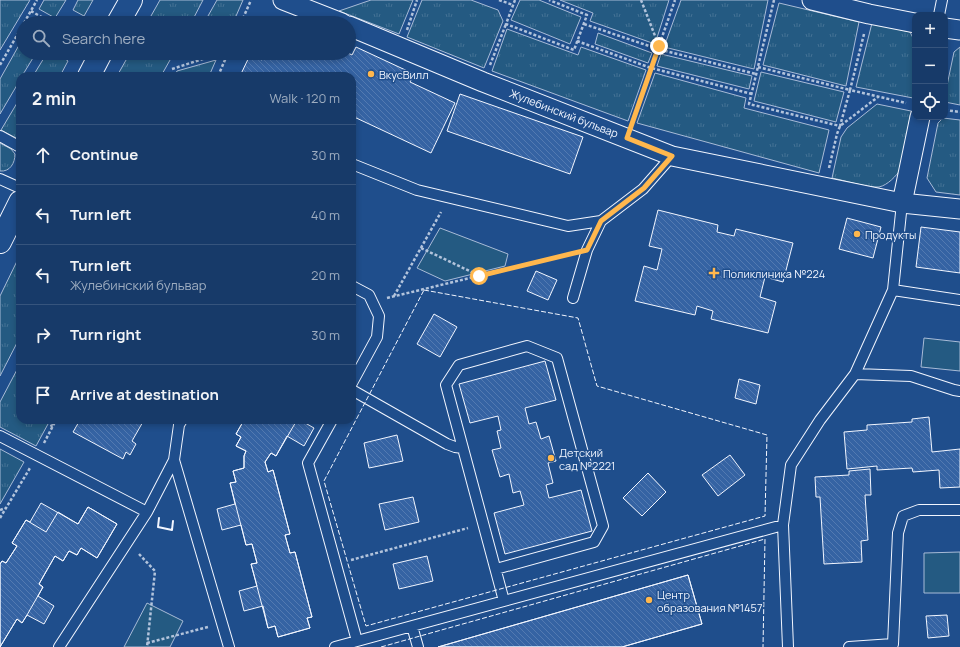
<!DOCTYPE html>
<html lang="en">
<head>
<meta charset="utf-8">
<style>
	body { margin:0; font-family:Manrope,sans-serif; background:#20416f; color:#f1f3f6 }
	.controls { position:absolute; right:12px; top:12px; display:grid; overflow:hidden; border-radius:8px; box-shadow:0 2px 6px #0003 }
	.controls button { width:36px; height:36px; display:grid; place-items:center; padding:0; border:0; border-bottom:1px solid #36547d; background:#173a69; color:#f1f3f6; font:20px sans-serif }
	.stop { position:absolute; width:12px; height:12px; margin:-9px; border:3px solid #ffb74d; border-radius:50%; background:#fff }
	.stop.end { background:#ffb74d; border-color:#fff; box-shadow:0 1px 4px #0008 }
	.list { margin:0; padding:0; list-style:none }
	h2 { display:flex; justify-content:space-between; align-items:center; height:52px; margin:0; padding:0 16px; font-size:17px }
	h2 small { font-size:13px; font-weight:400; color:#9eadc0 }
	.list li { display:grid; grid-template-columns:26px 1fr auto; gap:12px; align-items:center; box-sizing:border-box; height:60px; padding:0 16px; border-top:1px solid #36547d }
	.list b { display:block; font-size:15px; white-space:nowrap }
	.list p { margin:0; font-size:13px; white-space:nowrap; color:#9eadc0 }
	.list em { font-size:13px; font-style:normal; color:#9eadc0 }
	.icon { flex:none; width:22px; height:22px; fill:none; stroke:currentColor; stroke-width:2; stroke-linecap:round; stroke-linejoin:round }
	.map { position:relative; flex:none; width:960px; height:647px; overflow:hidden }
	.search { position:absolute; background:#173a69; box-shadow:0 2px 6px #0003; left:16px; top:16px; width:340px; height:44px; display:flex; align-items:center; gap:10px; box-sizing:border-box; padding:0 14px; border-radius:22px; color:#9eadc0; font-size:15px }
	.panel { position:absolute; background:#173a69; box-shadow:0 2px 6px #0003; left:16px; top:72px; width:340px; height:352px; border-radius:12px }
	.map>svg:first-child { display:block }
	.grass { fill:url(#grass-tufts); stroke:#a8bbd7 }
	.green { fill:#245a82; stroke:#a8bbd7 }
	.building { fill:url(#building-back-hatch); stroke:#f2f6ff }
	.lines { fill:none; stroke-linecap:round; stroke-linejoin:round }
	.lane-casing { stroke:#f2f6ff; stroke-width:12 }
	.street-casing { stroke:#f2f6ff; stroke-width:21 }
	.secondary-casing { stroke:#f2f6ff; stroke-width:24 }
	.path { stroke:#b3c4dc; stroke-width:2.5; stroke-dasharray:3 2; stroke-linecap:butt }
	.lane { stroke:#1f4e8c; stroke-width:10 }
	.street { stroke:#1f4e8c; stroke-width:19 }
	.secondary { stroke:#1f4e8c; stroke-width:22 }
	.fence { stroke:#f2f6ff; stroke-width:1; stroke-dasharray:5 2; stroke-linecap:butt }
	.wall { stroke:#f2f6ff; stroke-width:2 }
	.route { stroke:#ffb74d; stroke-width:5 }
	.poi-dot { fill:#ffb74d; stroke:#1f4e8c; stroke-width:1.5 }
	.labels { text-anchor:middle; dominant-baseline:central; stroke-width:3; stroke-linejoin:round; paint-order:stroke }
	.poi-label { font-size:11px; fill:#f2f6ff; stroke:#1f4e8c; text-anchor:start }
	.street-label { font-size:11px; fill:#f2f6ff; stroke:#1f4e8c }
</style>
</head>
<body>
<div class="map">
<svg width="960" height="647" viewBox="0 0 960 647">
	<defs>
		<pattern id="grass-tufts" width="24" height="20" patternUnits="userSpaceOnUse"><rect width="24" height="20" fill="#245a82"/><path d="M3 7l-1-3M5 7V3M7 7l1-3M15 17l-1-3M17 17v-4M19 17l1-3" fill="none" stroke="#447295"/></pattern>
		<pattern id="building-back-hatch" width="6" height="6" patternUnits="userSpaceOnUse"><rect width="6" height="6" fill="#3563a3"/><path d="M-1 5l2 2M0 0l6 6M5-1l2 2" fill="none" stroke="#537ab1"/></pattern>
	</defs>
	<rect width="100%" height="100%" fill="#1f4e8c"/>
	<path class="grass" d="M0 0H30L0 50Z
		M44 0H66L55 18 39 9Z
		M78 0H93L84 16 73 10Z
		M160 0H203L191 23H147Z
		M217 0H243L233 23H204Z
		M371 0H413L399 34 339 11Z
		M422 0H471L498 10 503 21 484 68 407 37Z
		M520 0H539L581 17 570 44 511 20Z
		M560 0H669L655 44 590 21 593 13Z
		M681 0H768L754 69 664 47Z
		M779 3 859 22 846 86 763 65Z
		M872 23 910 32 915 42V84L913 98 856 87Z
		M507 29 578 55 581 47 646 70 628 121 492 71Z
		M598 33 652 53 648 63 595 44Z
		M23 38V53H36L22 76H20V80L0 114V79Z
		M960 47V105L945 102V95L954 52Z
		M47 53H63L61 56 68 61 60 76H33Z
		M130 53H174L161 76H117Z
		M661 54 752 76 749 89 657 66Z
		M216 60 209 76H174L177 71Z
		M761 72 844 92 836 122 754 101Z
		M655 73 746 98 744 108 829 130 819 173 637 123Z
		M20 98V139H18L1 130Z
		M877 104 911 111 901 169C896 176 888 185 879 187 868 188 843 180 832 178L841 137 847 128Z
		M943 118 960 120V195L936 192 927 178 938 123Z
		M0 143 11 149 15 154C15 163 10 172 0 171Z
		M20 255V337L0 376V296Z
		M20 364V420H46L48 424 36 446 0 427V402Z
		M0 449 24 462 0 504Z"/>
	<path class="green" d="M440 228 508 254 505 266 445 281 417 268Z
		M924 338 960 342V371L921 367Z
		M960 552V593H924V553Z
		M147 603 183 621 170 647H124Z"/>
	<path class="building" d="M356 47 414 74 410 82 455 103 431 153 352 116V76H240L250 55 262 60 265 53H348L352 55Z
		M460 94 583 137 570 174 447 131Z
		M658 210 718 225 717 232 734 236 736 229 793 243 783 282 765 277 760 297 776 302 768 333 711 319 713 311 697 306 695 315 635 301 644 266 657 270 662 249 649 246Z
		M847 218 881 227 873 258 839 249Z
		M921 227 960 232V273L916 267Z
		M536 271 557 280 548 300 527 291Z
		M434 314 457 327 440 357 417 344Z
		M545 361 556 400 525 408 529 424 536 422 541 439 549 436 556 461 548 463 553 483 546 485 549 498 581 490 592 531 505 554 494 513 524 505 520 491 513 493 509 474 500 477 492 450 501 448 497 431 501 430 498 416 470 423 459 384Z
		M739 379 760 385 756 404 735 398Z
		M929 417 932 452 960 449V487L940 488 939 470 913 472 912 468 877 470V466L847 469 844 432 867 430V425L912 422V419Z
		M80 420H144L132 441 136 444 130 455 126 452 123 459 73 432Z
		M244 420H300L314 428 304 446 287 436 276 456 271 453 265 462 268 472 273 470 290 534 285 535 290 553 295 552 312 617 307 618 310 628 278 637 275 626 268 628 263 606 244 611 239 591 257 586 251 564 257 563 252 544 246 545 241 525 222 530 217 509 235 504 230 483 236 482 233 471 244 468V456L246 451 236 446 241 437 236 434Z
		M244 420H297L276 456 271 453 265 462 268 472 273 470 290 534 285 535 290 553 295 552 312 617 307 618 310 628 278 637 275 626 268 628 251 564 257 563 252 544 246 545 230 483 236 482 233 471 244 468V456L246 451 236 446 241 437 236 434Z
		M397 435 403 461 369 468 364 443Z
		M730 455 745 475 718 496 702 475Z
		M870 469 871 495H865L868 540 861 541 862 562 824 564 820 497H816L815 477 849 475V471Z
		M648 473 666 492 642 516 623 498Z
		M413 497 419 522 385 530 379 504Z
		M41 503 78 524 88 507 117 524 97 558 81 548 77 555 69 551 63 561 55 556 39 584 43 587 38 596 54 606 44 624 27 615 22 623 17 619 0 647V564L2 561 6 563 17 546 12 543 26 520 30 522Z
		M88 507 117 524 97 558 81 548 77 555 69 551 63 561 55 556 39 584 43 587 27 615 22 623 17 619 0 647V564L2 561 6 563 17 546 12 543 26 520 46 532 58 512 78 524Z
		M427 556 433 581 399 589 393 564Z
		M688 575 702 624 622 647H438Z
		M688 575 702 624 622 647H438Z
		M947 615 949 636 928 638 926 616Z"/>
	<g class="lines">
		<g class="lane-casing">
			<path id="lane" d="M939 15 942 0
				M0 136 20 147
				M352 164 417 190 568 226 601 221 643 189 672 156
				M0 179 20 188
				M352 286 369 295 379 316 377 337 352 383
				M893 290 960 300
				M573 298 587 250 601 221
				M855 374 911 376 954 390 960 391
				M352 390 447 444 455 447 463 448
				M332 420 308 463 357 641
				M0 436 147 512 174 460 229 647
				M174 460 179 425 182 420
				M496 569 594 542 603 526 557 358 527 346 459 365 446 385 504 601
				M412 626 418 647
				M59 647 147 512
				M335 647 783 525
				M788 647 783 525 791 465 820 420 855 374 893 290 902 203
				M849 647 893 644 898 533 903 516 919 510H960"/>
		</g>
		<g class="street-casing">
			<path id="street" d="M283 0 342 23
				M812 0 869 14 915 23
				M349 26 483 82 672 156 902 203 960 209
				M945 28 960 30
				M902 203 920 117"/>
		</g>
		<g class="secondary-casing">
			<path id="secondary" d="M118 23 131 0
				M89 76 101 53
				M0 242 20 202"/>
		</g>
		<path class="path" d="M499 0 513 5
			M515 0 506 24 574 50 587 15 549 0
			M641 0 659 46
			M31 11 52 23
			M24 23 37 0
			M241 23 251 0
			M584 24 658 49 756 74
			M407 30 417 0
			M864 34 850 90 906 103
			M577 41 651 68 752 94
			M0 65 23 25
			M490 65 506 24
			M758 67 850 90 840 126 749 104 774 0
			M172 69 221 53
			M218 76 228 53
			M945 110 960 112
			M633 120 675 0
			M829 168 837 134 840 126 878 97
			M421 248 478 275
			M394 296 441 212
			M387 298 569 254
			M49 420 52 427
			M44 443 56 420
			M0 510 6 508
			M0 518 30 468
			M139 554 155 571 147 647
			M351 560 468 528
			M147 643 208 627"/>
		<use href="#lane" class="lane"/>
		<use href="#street" class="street"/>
		<use href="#secondary" class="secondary"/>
		<path class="fence" d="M424 290 578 318 597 386 767 435 765 516 366 626 324 481Z
			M381 647 765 539 763 647"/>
		<path class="wall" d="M159 518 158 527 172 530 173 521"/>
	</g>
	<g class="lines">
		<path class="route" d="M479 276 587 250 601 221 644 188 672 156 627 138 659 46"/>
	</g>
	<g class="poi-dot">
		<circle cx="371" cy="74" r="4"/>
		<circle cx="857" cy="234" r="4"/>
		<path d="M712 267h4v4h4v4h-4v4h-4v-4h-4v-4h4z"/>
		<circle cx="551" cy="458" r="4"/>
		<circle cx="649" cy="600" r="4"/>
	</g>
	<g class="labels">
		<g class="poi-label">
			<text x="379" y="74">ВкусВилл</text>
			<text x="865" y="234">Продукты</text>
			<text x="723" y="273">Поликлиника №224</text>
			<text x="559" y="452">Детский<tspan x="559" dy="13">сад №2221</tspan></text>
			<text x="657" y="594">Центр<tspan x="657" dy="13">образования №1457</tspan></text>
		</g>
		<g class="street-label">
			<text transform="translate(564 113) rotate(21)">Жулебинский бульвар</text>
		</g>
	</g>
</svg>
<div class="controls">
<button>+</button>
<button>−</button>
<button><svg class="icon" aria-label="locate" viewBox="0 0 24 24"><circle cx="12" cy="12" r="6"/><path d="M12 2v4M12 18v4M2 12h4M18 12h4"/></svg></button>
</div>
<div class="stop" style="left:479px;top:276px"></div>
<div class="stop end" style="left:659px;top:46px"></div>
<div class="search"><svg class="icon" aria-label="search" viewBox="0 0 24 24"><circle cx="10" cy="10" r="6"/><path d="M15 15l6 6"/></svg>Search here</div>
<section class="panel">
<h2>2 min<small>Walk · 120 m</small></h2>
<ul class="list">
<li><svg class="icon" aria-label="ahead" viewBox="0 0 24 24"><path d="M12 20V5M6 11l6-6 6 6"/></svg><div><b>Continue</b></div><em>30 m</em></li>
<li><svg class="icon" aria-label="left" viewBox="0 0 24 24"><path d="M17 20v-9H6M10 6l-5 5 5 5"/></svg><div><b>Turn left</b></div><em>40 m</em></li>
<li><svg class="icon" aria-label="left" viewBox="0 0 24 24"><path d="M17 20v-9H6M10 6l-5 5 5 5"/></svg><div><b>Turn left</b><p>Жулебинский бульвар</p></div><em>20 m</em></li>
<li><svg class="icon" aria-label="right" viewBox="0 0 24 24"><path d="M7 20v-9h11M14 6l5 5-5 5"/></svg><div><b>Turn right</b></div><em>30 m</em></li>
<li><svg class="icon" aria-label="arrive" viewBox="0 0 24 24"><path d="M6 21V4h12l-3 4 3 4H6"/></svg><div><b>Arrive at destination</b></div></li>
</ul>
</section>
</div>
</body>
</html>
